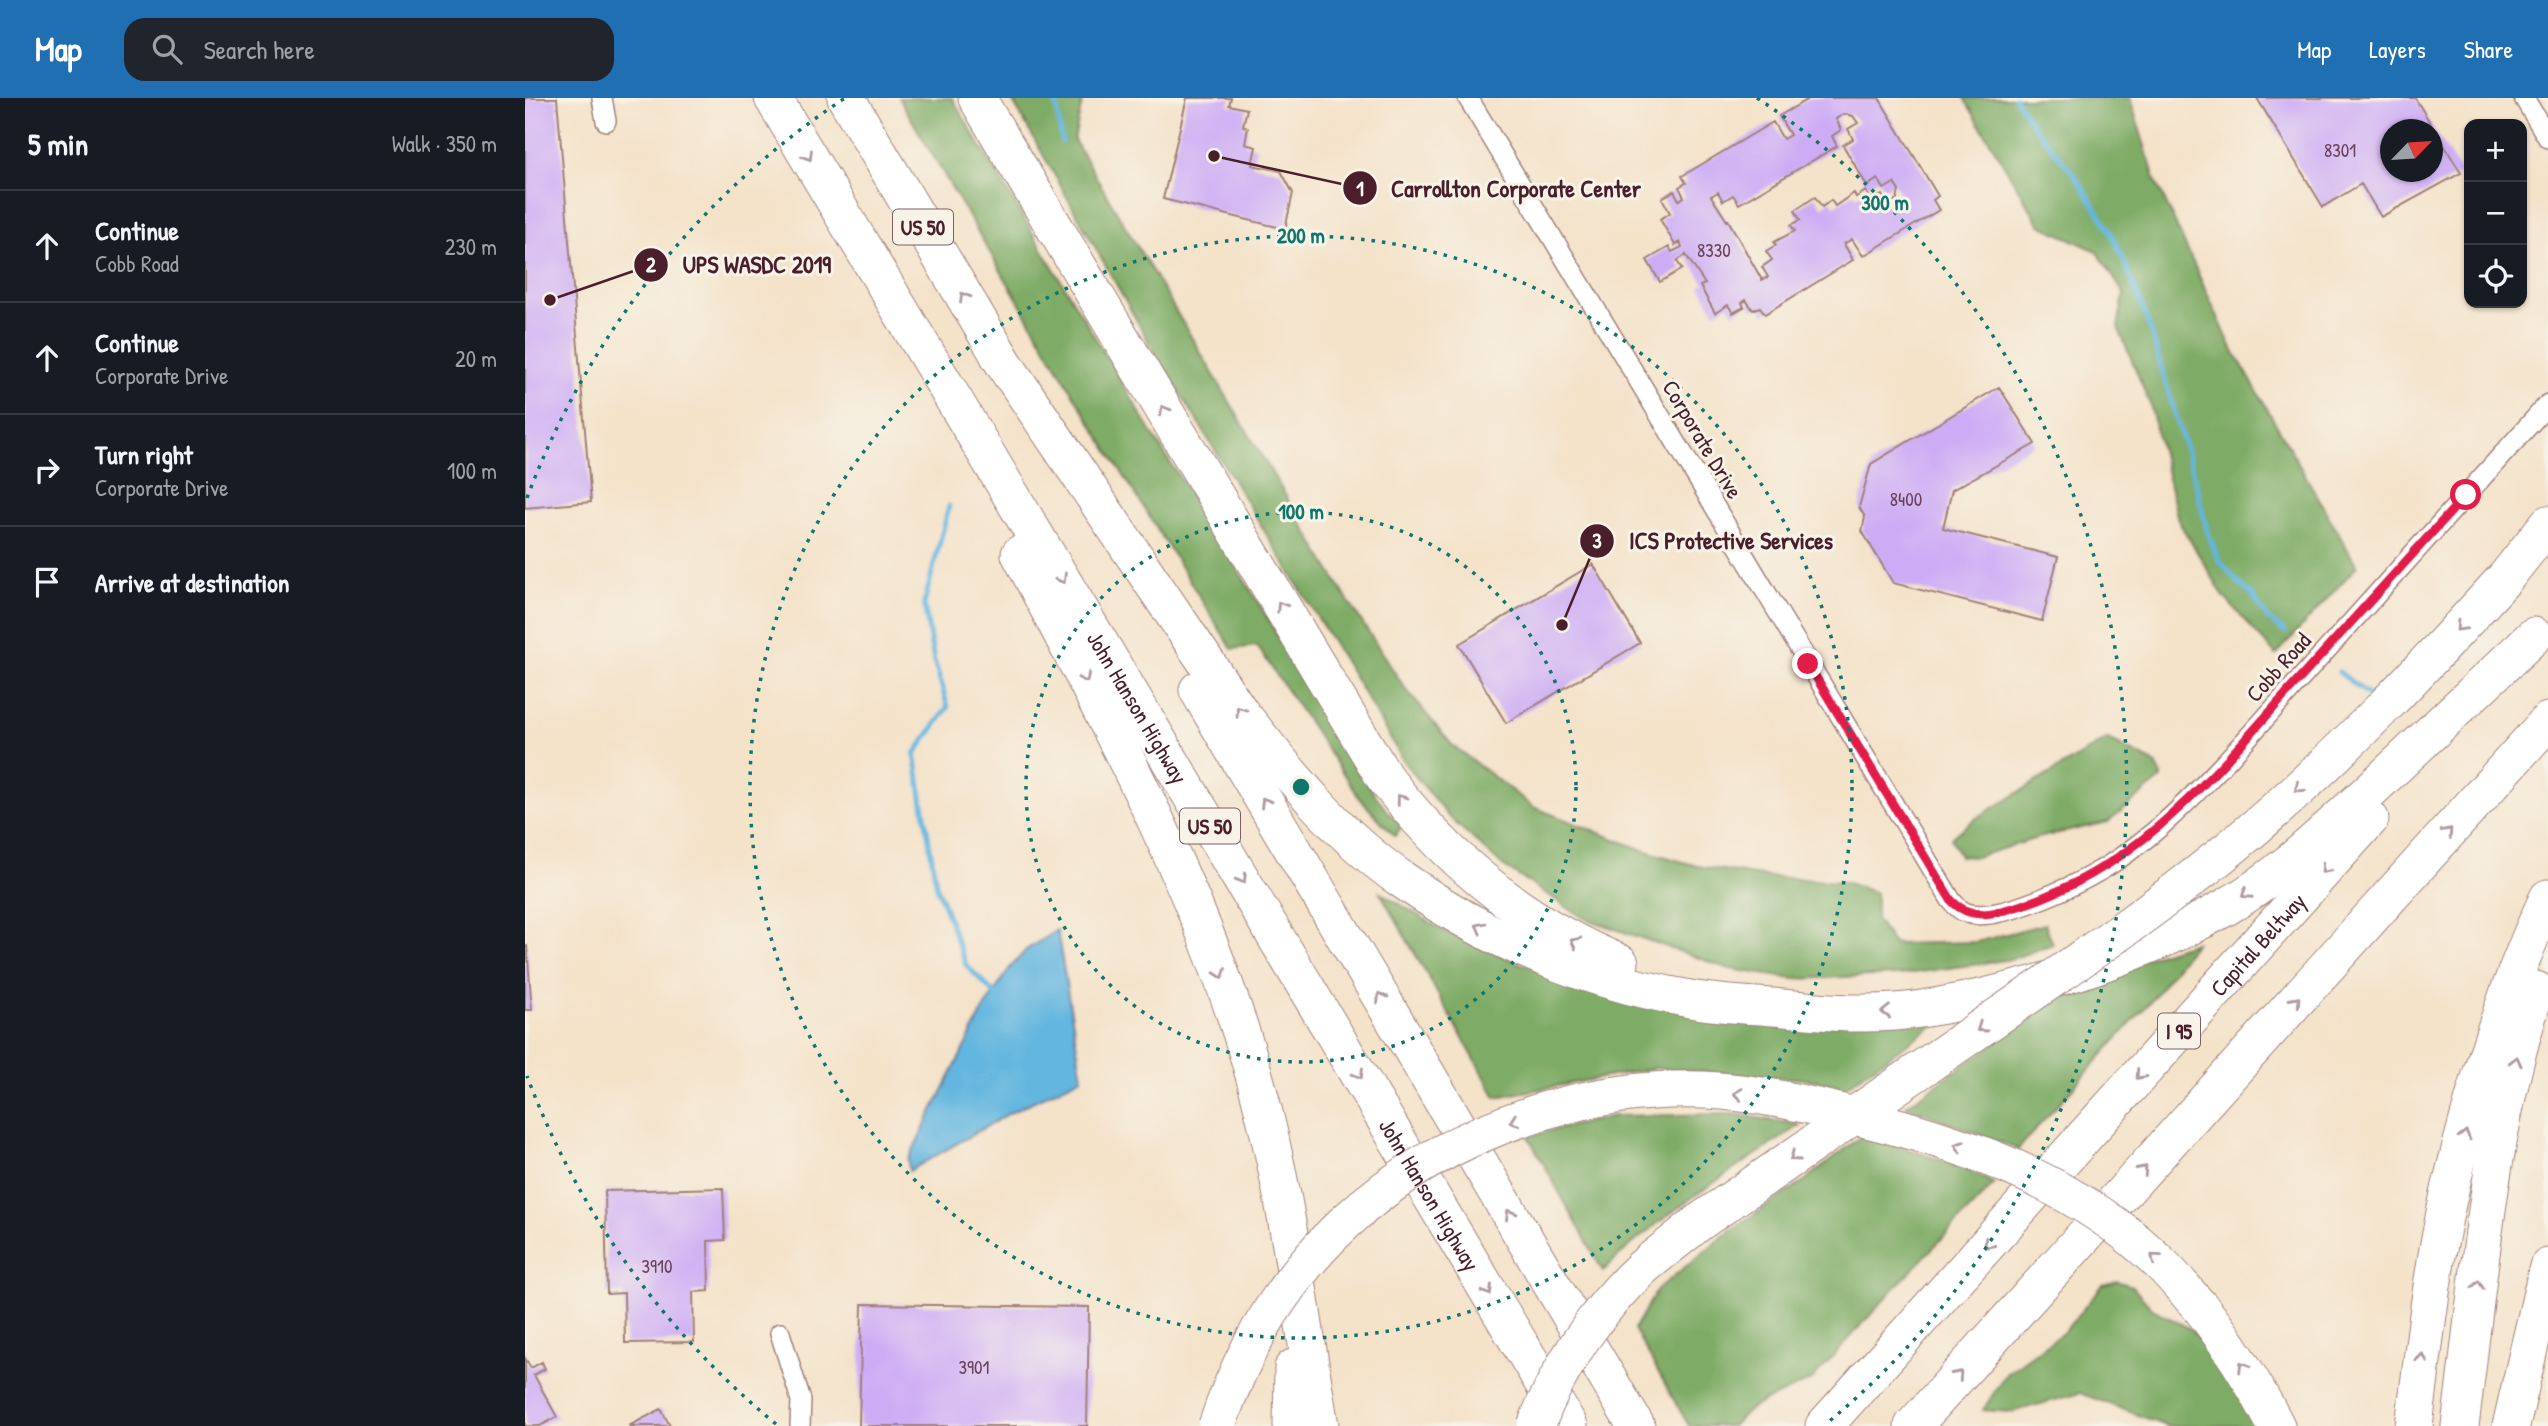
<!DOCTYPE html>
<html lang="en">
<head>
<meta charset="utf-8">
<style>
	body { margin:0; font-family:"Patrick Hand",sans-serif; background:#20242c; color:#f1f3f6 }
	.controls { position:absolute; right:21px; top:21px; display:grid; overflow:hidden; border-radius:14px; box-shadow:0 2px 5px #0004 }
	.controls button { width:63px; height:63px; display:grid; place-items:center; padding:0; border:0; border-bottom:2px solid #363941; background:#171b24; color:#f1f3f6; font:35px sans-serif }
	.compass { position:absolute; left:1855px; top:21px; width:63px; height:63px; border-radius:50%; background:#171b24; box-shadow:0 2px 5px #0004; rotate:65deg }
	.stop { position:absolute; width:21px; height:21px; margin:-16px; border:5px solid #e11d48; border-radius:50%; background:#fff }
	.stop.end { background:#e11d48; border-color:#fff; box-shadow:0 2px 7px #0008 }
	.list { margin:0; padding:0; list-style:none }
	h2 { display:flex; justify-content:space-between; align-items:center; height:91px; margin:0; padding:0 28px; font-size:30px }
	h2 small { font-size:23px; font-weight:400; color:#9ea1a6 }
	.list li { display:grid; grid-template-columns:46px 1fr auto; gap:21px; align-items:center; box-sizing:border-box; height:112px; padding:0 28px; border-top:2px solid #363941 }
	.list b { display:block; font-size:26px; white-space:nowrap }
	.list p { margin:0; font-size:23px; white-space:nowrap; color:#9ea1a6 }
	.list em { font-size:23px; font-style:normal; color:#9ea1a6 }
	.icon { flex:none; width:38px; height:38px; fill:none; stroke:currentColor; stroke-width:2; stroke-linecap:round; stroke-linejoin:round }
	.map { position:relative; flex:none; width:2023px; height:1328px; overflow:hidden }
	header { display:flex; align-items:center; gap:42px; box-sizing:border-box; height:98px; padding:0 35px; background:#1f6fb2; color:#fff }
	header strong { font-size:33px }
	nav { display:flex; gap:38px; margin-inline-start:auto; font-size:24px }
	.search { width:490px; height:63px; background:#20242c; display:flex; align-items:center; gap:18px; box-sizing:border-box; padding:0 24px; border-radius:21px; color:#9ea1a6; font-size:26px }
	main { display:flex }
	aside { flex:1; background:#171b24 }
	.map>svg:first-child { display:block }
	.forest { fill:#7eab65; stroke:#646548; stroke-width:2 }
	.water { fill:#63b6df; stroke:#566a85; stroke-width:2 }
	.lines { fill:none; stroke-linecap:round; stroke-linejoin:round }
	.stream { stroke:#63b6df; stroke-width:5 }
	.building { fill:#cdacf5; fill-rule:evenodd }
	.minor-casing { stroke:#9f807a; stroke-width:22 }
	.motorway-casing { stroke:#9f807a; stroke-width:39 }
	.minor { stroke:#fff; stroke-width:19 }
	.motorway { stroke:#fff; stroke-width:37 }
	.motorway-bridge-casing { stroke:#9f807a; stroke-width:39; stroke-linecap:butt }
	.motorway-bridge { stroke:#fff; stroke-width:37 }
	.oneway { stroke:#ae9aa0 }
	.route { stroke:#e11d48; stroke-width:9 }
	.ring { fill:none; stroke:#0f766e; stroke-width:3.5; stroke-dasharray:3.5 7 }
	.labels { text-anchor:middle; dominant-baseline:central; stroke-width:6; stroke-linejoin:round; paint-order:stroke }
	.number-label { font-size:19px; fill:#6b425e }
	.shield { fill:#f7f3e8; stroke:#7e5f64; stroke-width:2 }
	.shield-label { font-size:21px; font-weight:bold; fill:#4a1f2b }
	.street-label { font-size:23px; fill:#4a1f2b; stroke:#f7f3e8 }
	.centre { fill:#0f766e; stroke:#f7f3e8; stroke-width:3.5 }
	.ring-label { font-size:21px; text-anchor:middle; font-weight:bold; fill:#0f766e; stroke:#f7f3e8; stroke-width:6; stroke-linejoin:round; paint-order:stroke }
	.leader { fill:none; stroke:#4a1f2b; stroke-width:2.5 }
	.callout-dot { fill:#4a1f2b; stroke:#f7f3e8; stroke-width:2.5 }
	.mark-label { font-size:21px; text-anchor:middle; font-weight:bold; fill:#fff }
	.callout-label { font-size:24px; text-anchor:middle; font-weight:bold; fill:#4a1f2b; stroke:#f7f3e8; stroke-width:6; stroke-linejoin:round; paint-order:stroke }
</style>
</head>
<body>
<header>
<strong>Map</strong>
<div class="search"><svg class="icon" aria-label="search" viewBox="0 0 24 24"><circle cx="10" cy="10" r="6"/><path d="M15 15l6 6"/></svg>Search here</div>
<nav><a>Map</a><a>Layers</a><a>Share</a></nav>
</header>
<main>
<aside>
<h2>5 min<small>Walk · 350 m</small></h2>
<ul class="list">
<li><svg class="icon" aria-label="ahead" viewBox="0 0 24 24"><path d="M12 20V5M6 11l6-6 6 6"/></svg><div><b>Continue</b><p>Cobb Road</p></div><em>230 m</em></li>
<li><svg class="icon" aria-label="ahead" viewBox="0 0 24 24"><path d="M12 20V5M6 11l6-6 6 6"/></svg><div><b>Continue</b><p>Corporate Drive</p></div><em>20 m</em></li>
<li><svg class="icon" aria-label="right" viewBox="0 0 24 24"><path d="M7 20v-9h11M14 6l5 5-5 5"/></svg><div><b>Turn right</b><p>Corporate Drive</p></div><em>100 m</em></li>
<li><svg class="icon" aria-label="arrive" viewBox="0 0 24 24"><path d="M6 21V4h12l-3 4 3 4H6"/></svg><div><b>Arrive at destination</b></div></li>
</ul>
</aside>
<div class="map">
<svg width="2023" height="1328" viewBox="0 0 2023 1328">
	<rect width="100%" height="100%" fill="#f7f3e8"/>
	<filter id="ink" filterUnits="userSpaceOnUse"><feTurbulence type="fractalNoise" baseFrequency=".0143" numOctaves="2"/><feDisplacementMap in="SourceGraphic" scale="14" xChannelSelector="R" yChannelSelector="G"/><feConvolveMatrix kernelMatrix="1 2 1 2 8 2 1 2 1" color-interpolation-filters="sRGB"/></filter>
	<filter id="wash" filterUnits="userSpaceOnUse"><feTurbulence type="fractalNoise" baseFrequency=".00686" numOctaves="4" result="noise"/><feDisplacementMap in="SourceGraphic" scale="28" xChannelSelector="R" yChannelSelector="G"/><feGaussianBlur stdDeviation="1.57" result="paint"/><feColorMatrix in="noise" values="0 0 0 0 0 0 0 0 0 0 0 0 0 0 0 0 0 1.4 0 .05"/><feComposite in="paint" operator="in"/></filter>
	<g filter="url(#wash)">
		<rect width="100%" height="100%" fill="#f4e2c9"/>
		<path class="forest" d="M374 0H427L639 355 735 507 823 660 863 714 877 728 870 738 836 702 732 548 707 551 553 304Z
			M486 0H558L549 42 822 501 879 589 927 647 1008 709 1118 752 1172 768 1243 779 1320 784 1351 795V821L1369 846 1451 844 1520 826 1528 846 1487 861 1375 877 1269 881 1205 871 1059 820 978 768 923 718 879 664 832 584 625 246Z
			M1439 0H1605L1630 81 1705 246 1832 468 1751 557 1699 499 1653 422 1625 306 1593 229 1599 196 1572 153 1515 127Z
			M1582 641 1631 666 1637 680 1583 724 1512 740 1451 759 1435 758 1426 740 1450 721Z
			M855 794 923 835 996 866 1419 920 1320 989 1289 982 1131 970 971 999Z
			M1670 844 1625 904 1493 1051 1381 1008 1565 878Z
			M1208 1016 1275 1027C1208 1073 1136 1115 1078 1173L1003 1038 1089 1018Z
			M1339 1036 1442 1071 1469 1086 1365 1195 1287 1282 1227 1309 1207 1328H1164L1109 1231 1133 1191 1207 1131 1278 1084Z
			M1592 1183 1607 1188 1627 1211 1666 1231 1697 1266 1737 1328H1642L1555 1295 1487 1314 1458 1312 1481 1276 1539 1234 1578 1187Z"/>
		<path class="water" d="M532 832 557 979 485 1015 384 1073 383 1062 460 909 484 871 501 852Z"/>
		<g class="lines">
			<path class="stream" d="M530 0 537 44
				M1490 0 1507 26 1550 77 1584 131 1598 161 1621 218 1669 379 1682 432 1693 461 1710 481 1728 498 1743 521 1760 534
				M424 408 399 506 409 563 423 609 390 656 411 786 441 867 469 895
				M1814 574 1850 602"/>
		</g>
		<g id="blocks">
			<path class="building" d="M0 0H32L66 404 0 410Z
				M662 0H706L704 7 722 11 718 28 723 30 720 46 731 49 727 67 756 73 768 95 760 131 638 101Z
				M1285 0H1354L1413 98 1408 102 1414 112 1338 158 1327 141 1319 146 1328 162 1240 216 1235 209 1228 212 1221 202 1217 205 1219 209 1208 215 1203 207 1190 215 1175 188 1180 186 1161 157 1152 163 1157 171 1135 184 1122 162 1144 149 1147 154 1157 149 1155 144 1150 147 1135 121 1145 115 1137 100 1149 93 1154 102 1159 99 1154 89 1161 85 1157 78 1248 24 1258 41 1265 37 1254 18ZM1319 16 1328 18 1333 25 1323 31 1328 41 1318 47 1342 88 1353 81 1359 91 1369 85 1374 93 1372 101 1363 107 1357 97 1346 103 1341 93 1331 99 1329 95 1310 108 1306 102 1297 109 1290 99 1270 112 1275 122 1266 127 1270 133 1249 144 1251 147 1241 153 1247 162 1237 169 1243 179 1237 182 1203 122 1202 123 1186 98 1193 94 1198 103 1208 97 1214 106 1312 48 1307 38 1316 32 1311 21Z
				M1732 0H1890L1936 75 1856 119 1836 86 1798 109ZM1866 32H1908V74H1866Z
				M1474 289 1510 346 1427 392 1418 430 1533 459 1517 523 1368 485 1337 433 1340 419 1334 409 1346 366Z
				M1068 466 1115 545 981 625 934 546Z
				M0 848H2L7 912H0Z
				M198 1090 200 1142 183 1143 184 1193 168 1194 169 1244 100 1245 99 1195 82 1196 80 1093Z
				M337 1206 564 1209 562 1328H334Z
				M0 1260 6 1270 17 1264 20 1271 9 1277 32 1319 15 1328H0Z
				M136 1311 145 1328H104Z"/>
		</g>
	</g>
	<g filter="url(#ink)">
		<use href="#blocks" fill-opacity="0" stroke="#9f807a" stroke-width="2"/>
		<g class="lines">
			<g class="minor-casing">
				<path id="minor" d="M77 0 81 23
					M943 0C1105 267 1265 534 1426 802 1430 807 1435 813 1442 815 1472 825 1549 788 1576 772 1597 760 1617 744 1636 728 1687 682 1732 629 1778 578 1860 487 1941 396 2023 306
					M1999 0 2023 40
					M255 1235 276 1302 275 1328"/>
			</g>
			<g class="motorway-casing">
				<g id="motorway">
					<path id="s1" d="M248 0 1044 1328"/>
					<path d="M321 0 486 277"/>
					<path d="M452 0 859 679C921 761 1000 826 1095 865"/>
					<path d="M474 258 715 614C763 675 814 739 879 783 965 843 1062 883 1165 901 1192 906 1220 907 1248 909 1289 913 1329 917 1370 914 1400 912 1430 905 1459 899 1543 880 1626 852 1701 809 1752 780 1794 739 1837 700 1895 646 1952 592 2009 538"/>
					<path d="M495 456C579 617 667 776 721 950 759 1072 774 1202 795 1328"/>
					<path d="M1981 479 2023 426"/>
					<path d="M673 592 1111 1328"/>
					<path d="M1676 1210C1706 1248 1729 1285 1751 1328"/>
					<path d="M767 1328 768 1270"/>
					<path id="s2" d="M1299 1328 1845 721"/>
					<path d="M1388 1328 2023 623"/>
					<path d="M1889 1328C1899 1249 1907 1169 1925 1092 1948 996 1981 889 2023 800"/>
					<path d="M1935 1328C1954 1182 1964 1032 2011 892"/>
					<path d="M1986 1328 2023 1169"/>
				</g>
			</g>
			<use href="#minor" class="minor"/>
			<use href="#motorway" class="motorway"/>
			<g class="motorway-bridge-casing">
				<path id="motorway-bridge" d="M692 1328C745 1167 863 1058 1025 1011 1075 997 1127 990 1179 992 1232 994 1286 1007 1338 1020 1444 1046 1562 1090 1640 1170 1653 1183 1664 1197 1676 1210
					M1011 1328C1033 1270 1072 1211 1118 1169 1136 1154 1155 1140 1173 1125 1272 1057 1370 989 1469 921 1557 861 1645 801 1726 733 1818 655 1900 568 1981 479"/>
			</g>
			<use href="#motorway-bridge" class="motorway-bridge"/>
		</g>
		<defs><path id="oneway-chevron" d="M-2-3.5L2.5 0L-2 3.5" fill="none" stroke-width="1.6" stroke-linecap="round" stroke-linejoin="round" transform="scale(1.75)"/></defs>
		<g class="oneway">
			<use href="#oneway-chevron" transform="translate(283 58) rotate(59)"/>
			<use href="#oneway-chevron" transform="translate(439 199) rotate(-121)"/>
			<use href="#oneway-chevron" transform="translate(639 312) rotate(-121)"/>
			<use href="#oneway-chevron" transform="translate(537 481) rotate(59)"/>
			<use href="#oneway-chevron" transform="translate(756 508) rotate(-121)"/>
			<use href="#oneway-chevron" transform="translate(1935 529) rotate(133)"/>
			<use href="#oneway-chevron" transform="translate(560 580) rotate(63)"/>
			<use href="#oneway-chevron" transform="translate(715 613) rotate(-126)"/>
			<use href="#oneway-chevron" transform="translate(1774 690) rotate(139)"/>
			<use href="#oneway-chevron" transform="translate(876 701) rotate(-127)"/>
			<use href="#oneway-chevron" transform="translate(740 704) rotate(-121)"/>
			<use href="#oneway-chevron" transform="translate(1923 734) rotate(-48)"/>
			<use href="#oneway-chevron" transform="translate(1800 771) rotate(132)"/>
			<use href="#oneway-chevron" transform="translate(717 781) rotate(59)"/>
			<use href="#oneway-chevron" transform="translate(1721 796) rotate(147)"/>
			<use href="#oneway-chevron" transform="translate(955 829) rotate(-152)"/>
			<use href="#oneway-chevron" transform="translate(1050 844) rotate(-154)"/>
			<use href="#oneway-chevron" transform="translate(696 876) rotate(70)"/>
			<use href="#oneway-chevron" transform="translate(856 899) rotate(-121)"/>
			<use href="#oneway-chevron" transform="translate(1771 903) rotate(-48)"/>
			<use href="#oneway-chevron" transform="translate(1361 914) rotate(178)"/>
			<use href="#oneway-chevron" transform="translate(1456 930) rotate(145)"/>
			<use href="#oneway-chevron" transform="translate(1991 963) rotate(-76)"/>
			<use href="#oneway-chevron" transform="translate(834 976) rotate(59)"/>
			<use href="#oneway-chevron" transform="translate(1615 977) rotate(132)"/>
			<use href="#oneway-chevron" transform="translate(1213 996) rotate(-173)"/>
			<use href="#oneway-chevron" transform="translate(989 1023) rotate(161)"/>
			<use href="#oneway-chevron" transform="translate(1940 1037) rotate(-75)"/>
			<use href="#oneway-chevron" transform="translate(1434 1048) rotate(-161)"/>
			<use href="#oneway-chevron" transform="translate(1269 1059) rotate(145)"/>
			<use href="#oneway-chevron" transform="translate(1618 1072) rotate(-48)"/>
			<use href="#oneway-chevron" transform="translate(985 1116) rotate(-121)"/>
			<use href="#oneway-chevron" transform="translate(1463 1146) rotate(132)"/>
			<use href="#oneway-chevron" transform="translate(1630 1160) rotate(-140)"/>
			<use href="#oneway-chevron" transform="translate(1953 1187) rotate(-83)"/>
			<use href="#oneway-chevron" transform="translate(963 1193) rotate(59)"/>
			<use href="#oneway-chevron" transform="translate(1897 1260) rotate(-83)"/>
			<use href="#oneway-chevron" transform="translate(1718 1268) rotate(-122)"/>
			<use href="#oneway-chevron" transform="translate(1433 1277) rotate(-48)"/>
		</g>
	</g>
	<g class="lines" filter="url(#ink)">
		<path class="route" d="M1283 566 1426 802C1445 823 1469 816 1494 808 1615 770 1689 676 1770 586 1827 523 1884 460 1941 397"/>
	</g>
	<g class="ring">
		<circle cx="776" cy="689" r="275"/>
		<circle cx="776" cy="689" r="551"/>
		<path d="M251 1326A826 826 0 0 1 2 978M2 400A826 826 0 0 1 320 0M1232 0A826 826 0 0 1 1301 1326"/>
	</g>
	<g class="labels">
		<g class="number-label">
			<text x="1815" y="52">8301</text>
			<text x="1189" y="152">8330</text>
			<text x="1381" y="401">8400</text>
			<text x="132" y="1168">3910</text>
			<text x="449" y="1269">3901</text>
		</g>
		<g class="shield">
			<rect x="368" y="111.5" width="60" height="35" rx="5"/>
			<rect x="655" y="710.5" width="60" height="35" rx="5"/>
			<rect x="1633" y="915.5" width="42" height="35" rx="5"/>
		</g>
		<g class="shield-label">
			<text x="398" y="129">US 50</text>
			<text x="685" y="728">US 50</text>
			<text x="1654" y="933">I 95</text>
		</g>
		<g class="street-label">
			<text transform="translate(1178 341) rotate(59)">Corporate Drive</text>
			<text transform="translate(1753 569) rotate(-48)">Cobb Road</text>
			<text stroke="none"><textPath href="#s1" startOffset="710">John Hanson Highway</textPath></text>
			<text stroke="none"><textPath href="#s2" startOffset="648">Capital Beltway</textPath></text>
			<text stroke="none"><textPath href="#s1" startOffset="1278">John Hanson Highway</textPath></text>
		</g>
	</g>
	<circle cx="776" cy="689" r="10" class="centre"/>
	<g class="ring-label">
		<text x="1360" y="112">300 m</text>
		<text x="776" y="145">200 m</text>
		<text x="776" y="421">100 m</text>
	</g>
	<path class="leader" d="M689 58L835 90M25 202L126 167M1037 527L1072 443"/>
	<g class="callout-dot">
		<circle cx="689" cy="58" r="7"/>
		<circle cx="25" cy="202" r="7"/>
		<circle cx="1037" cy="527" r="7"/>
		<circle cx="835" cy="90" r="18"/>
		<circle cx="126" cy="167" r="18"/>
		<circle cx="1072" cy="443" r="18"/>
	</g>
	<g class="mark-label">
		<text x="835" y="98">1</text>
		<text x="126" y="174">2</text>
		<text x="1072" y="450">3</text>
	</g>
	<g class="callout-label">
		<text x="991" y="99">Carrollton Corporate Center</text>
		<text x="232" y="175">UPS WASDC 2019</text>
		<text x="1206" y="451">ICS Protective Services</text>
	</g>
</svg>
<div class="controls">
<button>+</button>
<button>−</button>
<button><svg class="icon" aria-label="locate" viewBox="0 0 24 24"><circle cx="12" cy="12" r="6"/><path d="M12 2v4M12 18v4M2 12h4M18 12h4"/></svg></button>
</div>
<svg class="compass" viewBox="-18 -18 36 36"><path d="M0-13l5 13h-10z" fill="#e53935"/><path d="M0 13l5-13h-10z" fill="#9ea1a6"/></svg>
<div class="stop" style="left:1941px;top:397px"></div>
<div class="stop end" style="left:1283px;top:566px"></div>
</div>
</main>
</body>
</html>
